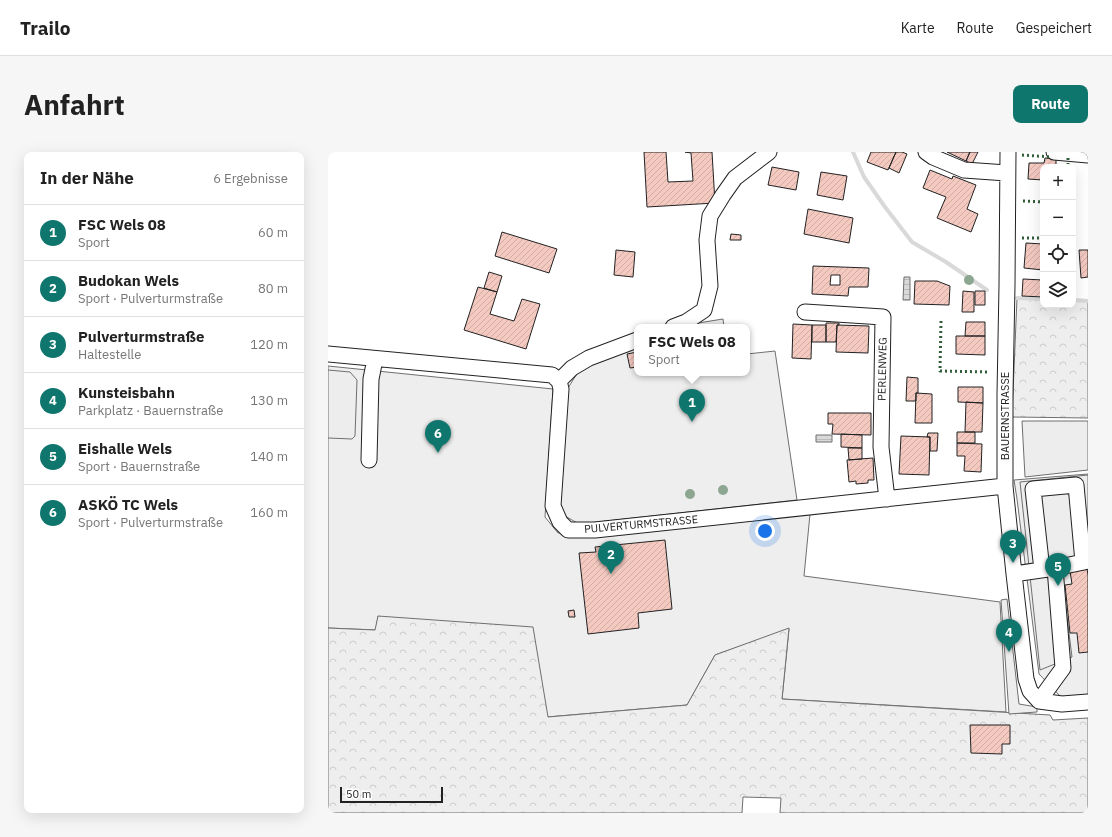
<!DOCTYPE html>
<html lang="de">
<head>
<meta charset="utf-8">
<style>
	body { margin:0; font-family:"IBM Plex Sans",sans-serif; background:#f6f6f6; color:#222 }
	.controls { position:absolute; right:12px; top:12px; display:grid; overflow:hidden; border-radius:8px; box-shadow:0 4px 16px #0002 }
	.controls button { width:36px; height:36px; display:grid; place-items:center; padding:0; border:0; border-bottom:1px solid #e0e0e0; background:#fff; color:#222; font:20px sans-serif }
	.scale { position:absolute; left:12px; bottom:10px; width:103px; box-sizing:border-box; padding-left:4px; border:2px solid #222; border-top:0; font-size:11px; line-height:14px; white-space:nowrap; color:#222; -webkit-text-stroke:3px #fff; paint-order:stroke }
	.you { position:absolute; left:437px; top:379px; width:14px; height:14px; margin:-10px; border:3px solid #fff; border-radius:50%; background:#1a73e8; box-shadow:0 0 0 6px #1a73e833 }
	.badge { display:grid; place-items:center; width:26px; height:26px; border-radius:50%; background:#0f766e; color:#fff; font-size:13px; font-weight:700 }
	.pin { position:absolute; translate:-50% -33px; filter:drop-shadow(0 1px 2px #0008) }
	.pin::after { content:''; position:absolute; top:21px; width:14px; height:12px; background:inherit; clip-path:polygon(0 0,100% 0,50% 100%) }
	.popup { position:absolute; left:306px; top:172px; width:116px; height:52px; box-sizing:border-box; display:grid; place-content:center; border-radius:8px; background:#fff; filter:drop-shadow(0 1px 3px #0005); font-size:13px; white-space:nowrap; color:#767676 }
	.popup b { font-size:15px; color:#222 }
	.popup::after { content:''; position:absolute; left:50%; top:100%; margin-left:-8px; border:8px solid transparent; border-top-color:#fff }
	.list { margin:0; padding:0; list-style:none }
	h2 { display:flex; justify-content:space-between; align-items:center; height:52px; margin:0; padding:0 16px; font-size:17px }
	h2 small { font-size:13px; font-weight:400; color:#767676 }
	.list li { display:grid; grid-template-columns:26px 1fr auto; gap:12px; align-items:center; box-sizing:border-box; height:56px; padding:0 16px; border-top:1px solid #e0e0e0 }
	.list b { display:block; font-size:15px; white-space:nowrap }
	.list p { margin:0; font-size:13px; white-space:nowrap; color:#767676 }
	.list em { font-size:13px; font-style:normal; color:#767676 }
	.icon { flex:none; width:22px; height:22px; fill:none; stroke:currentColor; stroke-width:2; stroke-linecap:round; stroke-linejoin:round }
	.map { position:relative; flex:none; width:760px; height:661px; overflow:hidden; border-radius:8px }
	header { display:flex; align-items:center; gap:24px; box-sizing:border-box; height:56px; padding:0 20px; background:#fff; border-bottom:1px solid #e0e0e0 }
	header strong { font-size:19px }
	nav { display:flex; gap:22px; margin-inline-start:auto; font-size:14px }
	.intro { display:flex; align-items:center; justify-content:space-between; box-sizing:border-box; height:96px; padding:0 24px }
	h1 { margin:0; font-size:28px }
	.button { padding:10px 18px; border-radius:8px; background:#0f766e; color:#fff; font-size:14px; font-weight:700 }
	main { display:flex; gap:24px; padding:0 24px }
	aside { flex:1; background:#fff; border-radius:8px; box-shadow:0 4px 16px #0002 }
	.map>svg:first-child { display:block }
	.grass { fill:#eee; stroke:#6f6f6f }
	.forest { fill:url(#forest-crowns); stroke:#6f6f6f }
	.parking { fill:#ededed; stroke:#6f6f6f }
	.water { fill:url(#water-rules); stroke:#6f6f6f }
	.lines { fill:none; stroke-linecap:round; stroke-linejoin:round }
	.stream { stroke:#d9d9d9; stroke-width:4 }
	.building { fill:url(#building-hatch); stroke:#222; fill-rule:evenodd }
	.minor-casing { stroke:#222; stroke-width:17 }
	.minor { stroke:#fff; stroke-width:15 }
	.hedge { stroke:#2f5e38; stroke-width:3; stroke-dasharray:2 3; stroke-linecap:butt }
	.tree { fill:#8da692 }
	.labels { text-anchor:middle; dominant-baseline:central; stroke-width:3; stroke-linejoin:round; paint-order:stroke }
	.street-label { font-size:11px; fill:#222; stroke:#fff }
</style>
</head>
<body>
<header>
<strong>Trailo</strong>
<nav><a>Karte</a><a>Route</a><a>Gespeichert</a></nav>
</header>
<div class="intro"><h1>Anfahrt</h1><a class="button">Route</a></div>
<main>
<aside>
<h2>In der Nähe<small>6 Ergebnisse</small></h2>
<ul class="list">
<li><span class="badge">1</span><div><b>FSC Wels 08</b><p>Sport</p></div><em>60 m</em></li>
<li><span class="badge">2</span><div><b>Budokan Wels</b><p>Sport · Pulverturmstraße</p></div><em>80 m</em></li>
<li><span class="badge">3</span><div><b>Pulverturmstraße</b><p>Haltestelle</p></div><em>120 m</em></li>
<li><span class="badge">4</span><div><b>Kunsteisbahn</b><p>Parkplatz · Bauernstraße</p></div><em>130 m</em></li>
<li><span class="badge">5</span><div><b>Eishalle Wels</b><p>Sport · Bauernstraße</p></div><em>140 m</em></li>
<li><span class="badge">6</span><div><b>ASKÖ TC Wels</b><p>Sport · Pulverturmstraße</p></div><em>160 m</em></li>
</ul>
</aside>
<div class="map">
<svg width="760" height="661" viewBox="0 0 760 661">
	<defs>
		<pattern id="forest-crowns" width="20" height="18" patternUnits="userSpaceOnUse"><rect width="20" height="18" fill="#eee"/><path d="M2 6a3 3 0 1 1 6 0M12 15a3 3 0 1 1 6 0" fill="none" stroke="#ccc"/></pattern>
		<pattern id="water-rules" width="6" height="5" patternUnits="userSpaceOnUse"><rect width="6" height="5" fill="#d9d9d9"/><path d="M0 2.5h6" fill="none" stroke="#bababa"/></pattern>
		<pattern id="building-hatch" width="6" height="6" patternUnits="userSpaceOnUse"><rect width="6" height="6" fill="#f3c9c0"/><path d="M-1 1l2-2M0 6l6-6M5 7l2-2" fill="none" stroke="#d0aca5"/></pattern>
	</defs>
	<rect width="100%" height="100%" fill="#fff"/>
	<path class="grass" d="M395 167 396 175H356L364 172Z
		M309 193V221H419V202L447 199 469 348 251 372 237 364 230 346 240 236 250 220 263 210Z
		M0 214 225 237 217 365 230 381 352 375 482 362 476 424 672 450 678 560 454 547 461 477 387 503 359 553 219 565 50 464 48 478 0 476Z
		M760 322V544L733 545 711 522 689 347 686 328Z"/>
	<path class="forest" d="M689 146 715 147V153H745V148L760 149V266L684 265Z
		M50 464 205 475 220 565 359 553 387 503 461 476 454 547 722 563 725 568 760 566V661H452L453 646 415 645 414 661H0V476L47 478Z"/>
	<path class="parking" d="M0 218 22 220 29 228 27 284 24 287 0 286Z
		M694 269H760V318L697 325Z
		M760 323V414L733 418 744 505 712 518 692 330Z
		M679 447 691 552 709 555V560L681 562 673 448Z"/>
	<path class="water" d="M576 125H582V148H575Z
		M488 283H504V290H488Z"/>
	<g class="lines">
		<path class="stream" d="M525 0 536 25 557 55 584 90 618 110 659 138
			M689 146 715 147
			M745 148 760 149"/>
	</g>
	<path class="building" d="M316 0H338L340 30 365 29 363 1 357 0H384L387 51 319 55Z
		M543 0H568L560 18 539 10Z
		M568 0H574L579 2 571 21 561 16Z
		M619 0H642L638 9Z
		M642 0H650L644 12 638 9Z
		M717 6 728 7V15H715V28L700 27 701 11H716Z
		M444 15 471 20 468 38 440 33Z
		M602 18 624 27 625 24 648 33 639 57 650 62 643 80 609 66 618 45 595 36Z
		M493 20 519 24 515 48 489 43Z
		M480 57 525 66 521 91 476 82Z
		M174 80 229 97 221 121 167 104Z
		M403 82 413 83V88H402Z
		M698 91 715 92V118L696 116Z
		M288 98 307 100 305 125 286 123Z
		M751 98H760V125L753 126Z
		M485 114 541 116 540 135H521L520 144 484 142ZM503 123H512V133H502Z
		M161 120 174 124 169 140 156 136Z
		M695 127 715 128V145L694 144Z
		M587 129H609L622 134 621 153 586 152Z
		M150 135 169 140 162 162 186 169 194 147 212 152 198 197 136 178Z
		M635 139 646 140V160H634Z
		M647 139H657V153H647Z
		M638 170H657V184H637Z
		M498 171H511V173H509L508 190H498Z
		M465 172 484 173 483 207 464 206Z
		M484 173H498V190H484Z
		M509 173 541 174 540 201 508 200Z
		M628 184H657V203L628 202Z
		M309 200V215L302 216 299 202Z
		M579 225 590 226V241H588V249H578Z
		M630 235H655V251L630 250Z
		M588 241 604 242V271H587Z
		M638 250 655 251 654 280H637Z
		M500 261H543V283L504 282 505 272H500Z
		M629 280H647V291H629Z
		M600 281H610L609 299H602V285H599Z
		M513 282 534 283V296L513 295Z
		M573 284 602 285 601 323 571 322Z
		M629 291 654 292 653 320 636 319 637 304H629Z
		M520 296H534V307L521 308Z
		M545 306 546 328H540V331L528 332V329L521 330 519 308Z
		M337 388 344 457 310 461 311 476 260 482 251 401 268 400 267 395Z
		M759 417 760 423V500L751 501 749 481H742L737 433 744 432 742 419Z
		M246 458 247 465H241L240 459Z
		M642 573H682V592H674V602L643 601Z"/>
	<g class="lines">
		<g class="minor-casing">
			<path id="minor" d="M598 0 605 5 636 18 679 21
				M680 0 679 133 677 242V334L686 422 698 527 702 539 711 549 734 552 760 550
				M726 0 760 3
				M477 160 555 165 553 295 559 347
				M345 175 358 170 376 158 382 134 379 88 382 64 395 43 407 26 441 0
				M0 202 224 223 231 229 233 237 225 354 232 370 240 378H267L677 334
				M231 229 244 216 261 206 309 188
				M41 308 43 227 47 207
				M714 418 705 337 748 333 755 410
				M686 422 727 416 760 409
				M711 549 735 516 727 416"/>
		</g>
		<use href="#minor" class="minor"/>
		<path class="hedge" d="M694 3 724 5
			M740 6V15
			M695 49 715 50
			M694 86H715
			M613 169 612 219 660 220"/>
	</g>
	<g class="tree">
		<circle cx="641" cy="128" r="5"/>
		<circle cx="395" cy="338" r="5"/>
		<circle cx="362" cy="342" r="5"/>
	</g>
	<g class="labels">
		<g class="street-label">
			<text transform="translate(554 217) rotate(-89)">PERLENWEG</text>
			<text transform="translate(677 264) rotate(-90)">BAUERNSTRASSE</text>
			<text transform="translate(313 372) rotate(-5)">PULVERTURMSTRASSE</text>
		</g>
	</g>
</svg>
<div class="controls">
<button>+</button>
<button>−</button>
<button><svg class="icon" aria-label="locate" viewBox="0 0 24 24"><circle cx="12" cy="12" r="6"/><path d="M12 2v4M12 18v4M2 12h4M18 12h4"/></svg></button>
<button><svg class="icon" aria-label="layers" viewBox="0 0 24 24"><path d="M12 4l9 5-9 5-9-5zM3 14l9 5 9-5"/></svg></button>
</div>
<div class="scale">50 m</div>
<div class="you"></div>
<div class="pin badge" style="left:364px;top:270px">1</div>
<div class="popup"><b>FSC Wels 08</b>Sport</div>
<div class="pin badge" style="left:283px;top:422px">2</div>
<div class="pin badge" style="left:685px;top:411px">3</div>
<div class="pin badge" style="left:681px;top:500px">4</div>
<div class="pin badge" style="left:730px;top:434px">5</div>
<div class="pin badge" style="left:110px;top:301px">6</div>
</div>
</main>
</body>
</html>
